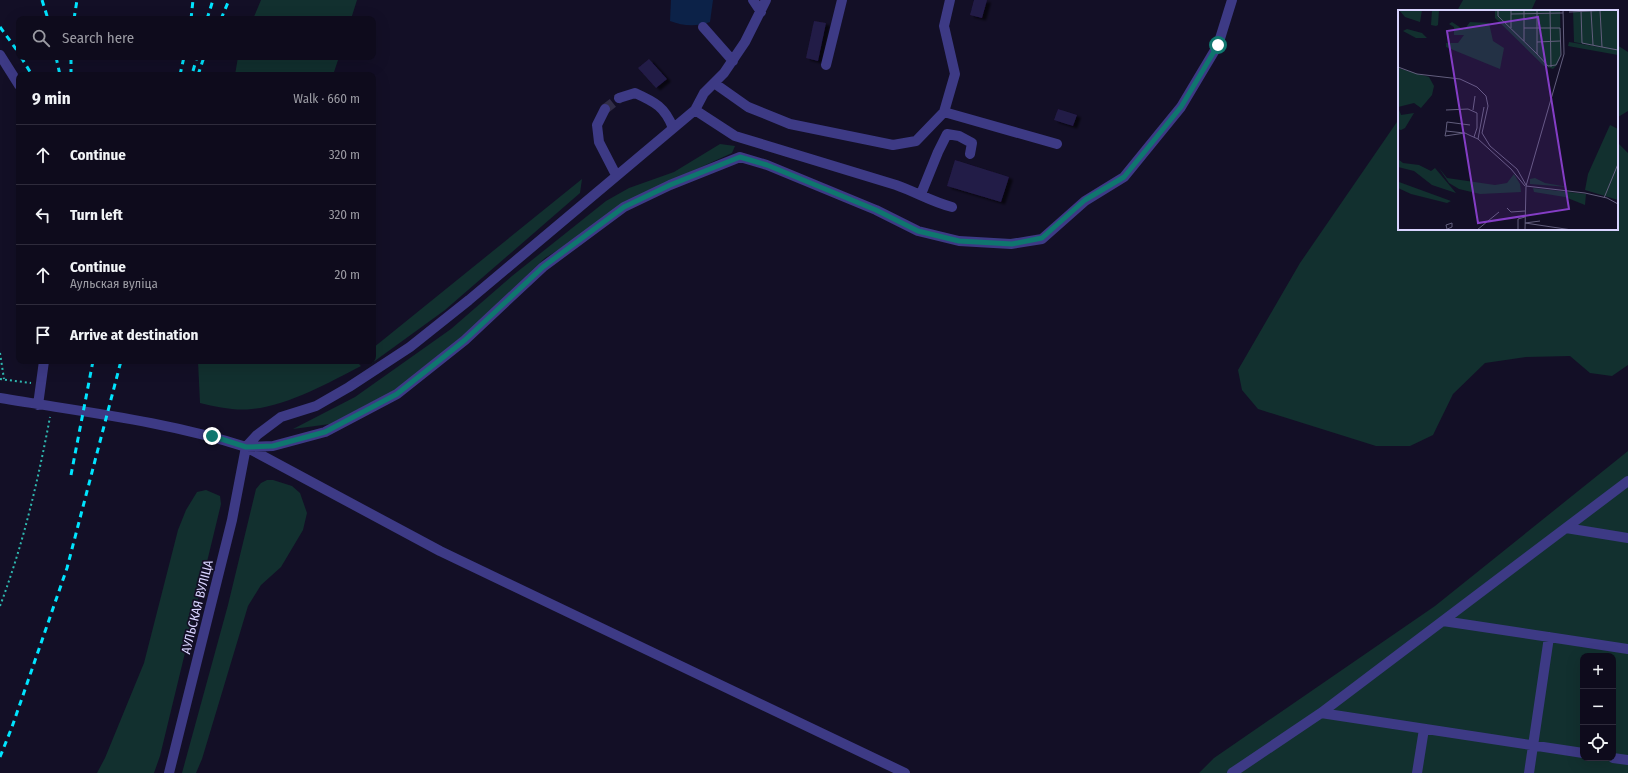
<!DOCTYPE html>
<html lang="en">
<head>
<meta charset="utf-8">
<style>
	body { margin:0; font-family:"Fira Sans Condensed",sans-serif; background:#1c1929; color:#f1f3f6 }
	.controls { position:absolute; right:12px; bottom:12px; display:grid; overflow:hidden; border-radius:8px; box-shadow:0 4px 16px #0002 }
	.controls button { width:36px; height:36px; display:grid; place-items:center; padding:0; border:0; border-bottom:1px solid #2e2b3b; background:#0e0b1c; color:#f1f3f6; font:20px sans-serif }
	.stop { position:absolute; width:12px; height:12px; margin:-9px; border:3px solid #0f766e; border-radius:50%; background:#fff }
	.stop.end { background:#0f766e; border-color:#fff; box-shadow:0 1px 4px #0008 }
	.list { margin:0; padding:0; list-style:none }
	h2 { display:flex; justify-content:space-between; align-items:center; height:52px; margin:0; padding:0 16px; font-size:17px }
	h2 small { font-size:13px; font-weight:400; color:#9b9ba3 }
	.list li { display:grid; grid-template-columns:26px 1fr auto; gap:12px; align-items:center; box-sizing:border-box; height:60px; padding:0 16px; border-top:1px solid #2e2b3b }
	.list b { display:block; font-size:15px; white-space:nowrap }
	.list p { margin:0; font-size:13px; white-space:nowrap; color:#9b9ba3 }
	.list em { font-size:13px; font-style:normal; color:#9b9ba3 }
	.icon { flex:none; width:22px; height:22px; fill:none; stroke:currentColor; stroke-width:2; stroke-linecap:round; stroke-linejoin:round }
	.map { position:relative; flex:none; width:1628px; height:773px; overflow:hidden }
	.search { position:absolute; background:#0e0b1c; box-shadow:0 4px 16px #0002; left:16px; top:16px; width:360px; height:44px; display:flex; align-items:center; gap:10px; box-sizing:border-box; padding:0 14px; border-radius:8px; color:#9b9ba3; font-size:15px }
	.panel { position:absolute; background:#0e0b1c; box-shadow:0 4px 16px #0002; left:16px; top:72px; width:360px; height:292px; border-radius:8px }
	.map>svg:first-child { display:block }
	.green { fill:#12302f; fill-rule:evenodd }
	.water { fill:#0c2248 }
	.building { fill:#241b47; filter:url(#shadow) }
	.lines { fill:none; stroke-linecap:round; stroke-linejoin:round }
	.minor-tunnel { stroke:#312d47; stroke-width:10; stroke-dasharray:10 5; stroke-linecap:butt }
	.path { stroke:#2fb8b0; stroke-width:2; stroke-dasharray:2 3; stroke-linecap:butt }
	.minor { stroke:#3d3a85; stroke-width:10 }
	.rail { stroke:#00e5ff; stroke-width:3; stroke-dasharray:6 5; stroke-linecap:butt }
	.route { stroke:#0f766e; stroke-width:5 }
	.labels { text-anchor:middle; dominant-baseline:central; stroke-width:3.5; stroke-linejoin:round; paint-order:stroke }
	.street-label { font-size:13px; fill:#d9d4ff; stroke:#130f26 }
	.inset-road { fill:none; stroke:#625e7d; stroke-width:1 }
	.view { fill:#843dc5; fill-opacity:0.15; stroke:#843dc5; stroke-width:2 }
	.inset-edge { fill:none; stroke:#d9d4ff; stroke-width:2 }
</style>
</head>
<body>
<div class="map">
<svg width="1628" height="773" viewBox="0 0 1628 773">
	<defs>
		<filter id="shadow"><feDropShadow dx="4" dy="2.5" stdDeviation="1" flood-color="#0009"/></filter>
	</defs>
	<rect width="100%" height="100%" fill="#130f26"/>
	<path class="green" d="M261 0H357L351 19H253Z
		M1463 0H1536L1531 11H1457Z
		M1617 45 1628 52V111L1618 117 1617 123Z
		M238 57H339L333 75H235Z
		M1399 119V229H1617V142L1628 153V365L1612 376 1590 373 1570 356 1526 357 1485 363 1453 394 1433 435 1410 446H1376L1258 409 1242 390 1238 370 1300 263Z
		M720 144 735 146 732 153 622 203 592 229 545 258 466 333 393 391 330 424 293 429 355 397 451 329 512 276 606 201 629 188 674 172Z
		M582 179 580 193 445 310 372 363 368 361H373V348Z
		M198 361H356L361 366C330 382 287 406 252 409 235 411 217 407 200 403Z
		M1628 451V773H1199L1214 758 1435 606ZM1583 656H1613V758H1583Z
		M267 480H273L292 486 300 493 307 513 303 530 281 567 261 585 248 606 202 759 196 773H182L228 605 256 489 261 483Z
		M206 490 220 496 221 504 160 756 154 773H97L105 758 144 663 178 530 186 510 197 492Z"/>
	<path class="water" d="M671 0H713L710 22C696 27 683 26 670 21Z"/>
	<path class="building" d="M974 0H987L982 18 970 15Z
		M814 21 826 23 818 61 806 58Z
		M649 59 667 79 656 88 638 68Z
		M1058 109 1077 115 1073 126 1054 120Z
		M955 160 1009 177 1001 202 947 186Z"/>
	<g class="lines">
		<path class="minor-tunnel" d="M605 109 619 98"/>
		<path class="path" d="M0 353 4 379
			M0 379 31 383
			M0 606C23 545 38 481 50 417"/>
		<path class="minor" d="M753 0 761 12
			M703 27 733 61
			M0 55 19 85
			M826 65 842 0
			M714 83 748 107 790 124 893 145 916 141 944 112 955 74 944 26 950 0
			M619 98 635 93C655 102 665 107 673 128
			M605 109 597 125 599 142 616 175
			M695 110 735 136 896 185C916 192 932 202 952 207
			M944 112 1057 144
			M921 194 938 152 947 134 959 136 972 143 970 154
			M0 398C83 412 166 421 246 447L440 551 905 773
			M38 405 44 361
			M246 447 273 446 325 432 397 394 465 340 543 267 624 207 670 185 740 157 767 165 876 210 918 231 959 241 1011 244 1042 239 1085 201 1124 177 1181 107 1218 45 1232 0
			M246 447 257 435 281 417 316 406 349 387 410 347 469 300 695 110 704 93 724 73 745 42 766 0
			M1566 528 1628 538
			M1443 621 1628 649
			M1583 753 1321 713 1628 481
			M1613 758 1628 760
			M169 773 232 520 246 447
			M1232 773 1321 713
			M1417 773 1424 729
			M1529 773 1549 637"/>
		<path class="rail" d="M42 0 48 19
			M74 19 77 0
			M191 19 193 0
			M207 19 213 0
			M221 19 229 0
			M0 27 19 53
			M21 57 32 75
			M56 57 60 75
			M193 71 197 57
			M71 75V57
			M180 75 184 57
			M198 75 204 57
			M71 475 93 361
			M0 757 12 727 67 568 121 361"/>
	</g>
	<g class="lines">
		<path class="route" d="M212 436 246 447 273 446 325 432 397 394 465 340 543 267 624 207 670 185 740 157 767 165 876 210 918 231 959 241 1012 244 1042 238 1085 200 1124 177 1181 107 1218 45"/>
	</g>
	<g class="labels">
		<g class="street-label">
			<text transform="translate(197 607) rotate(-76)">АУЛЬСКАЯ ВУЛІЦА</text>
		</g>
	</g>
	<g transform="translate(1398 10)">
		<rect width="220" height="220" fill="#130f26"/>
		<path d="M1 0H24L22 12 7 7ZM34 0H41L40 15 38 16 33 15ZM97 0H162L163 45 159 55 155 59 146 56 97 8ZM175 0H220V45L170 36 171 32 207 38 176 32ZM54 12 66 20 72 12 91 13 95 31 106 38 102 59 48 37V33H60L66 25H56V17L51 14ZM9 19 24 23 29 28H18L5 21ZM0 58 31 67 36 76 34 85 23 98 16 93 0 97 3 105 16 103 7 118 3 120 0 119ZM212 115 220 119V190L187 180 190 164ZM0 149 5 153 21 155 33 161 37 158 58 183 34 175 16 161 0 157ZM41 158 49 168 97 175 109 173 116 164 122 174 123 182 82 184 61 179 51 173ZM0 168 1 172 53 191 49 193 13 184 0 178ZM137 168 147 173 170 177 132 174V169ZM135 178 188 184 187 195 167 187 136 182Z" fill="#12302f"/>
		<path class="inset-road" d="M100 0V6L139 44V0M126 0V31M152 0 153 57M183 0 184 33 204 37M202 0 204 37 220 40M193 1 195 35M171 2 215 0M113 4 165 3M113 18V0M126 18H162L163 45 158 55 150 56 139 44M139 32 162 31M0 57 19 64 62 69 79 77 88 86 90 96 84 123 92 136 119 159 128 175M48 100 70 99 79 103V118L76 127M75 100 77 86M48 121 49 112 72 115M67 123 47 126 48 121 66 123H67L71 125 80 129 113 159 127 176M80 129 86 97M128 176 187 183 209 188 220 194M206 188 220 154M109 198 113 202 127 201M127 213 174 220M127 213 142 211M47 220 54 217V213L48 215 49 219M79 220 101 202M120 220V209L127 207M127 220 128 176 166 44 165 0"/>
		<path class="view" d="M140 7 171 199 80 213 49 21Z"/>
		<rect width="220" height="220" class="inset-edge"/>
	</g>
</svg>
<div class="controls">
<button>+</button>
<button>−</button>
<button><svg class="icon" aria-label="locate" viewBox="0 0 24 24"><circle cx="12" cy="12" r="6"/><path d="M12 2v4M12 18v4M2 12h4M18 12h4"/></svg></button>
</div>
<div class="stop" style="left:1218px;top:45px"></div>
<div class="stop end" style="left:212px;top:436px"></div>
<div class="search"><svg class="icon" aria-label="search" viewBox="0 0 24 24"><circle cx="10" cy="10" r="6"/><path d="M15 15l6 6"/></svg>Search here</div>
<section class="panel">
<h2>9 min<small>Walk · 660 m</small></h2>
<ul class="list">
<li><svg class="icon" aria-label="ahead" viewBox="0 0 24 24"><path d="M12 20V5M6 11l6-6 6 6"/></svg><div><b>Continue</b></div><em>320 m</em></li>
<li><svg class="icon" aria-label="left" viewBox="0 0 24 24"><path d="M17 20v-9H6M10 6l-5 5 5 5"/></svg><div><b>Turn left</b></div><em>320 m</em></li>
<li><svg class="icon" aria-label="ahead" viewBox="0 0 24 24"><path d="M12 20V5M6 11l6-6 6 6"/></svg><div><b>Continue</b><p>Аульская вуліца</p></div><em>20 m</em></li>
<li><svg class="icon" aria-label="arrive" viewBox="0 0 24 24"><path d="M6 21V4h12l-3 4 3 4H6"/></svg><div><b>Arrive at destination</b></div></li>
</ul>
</section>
</div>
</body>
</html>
